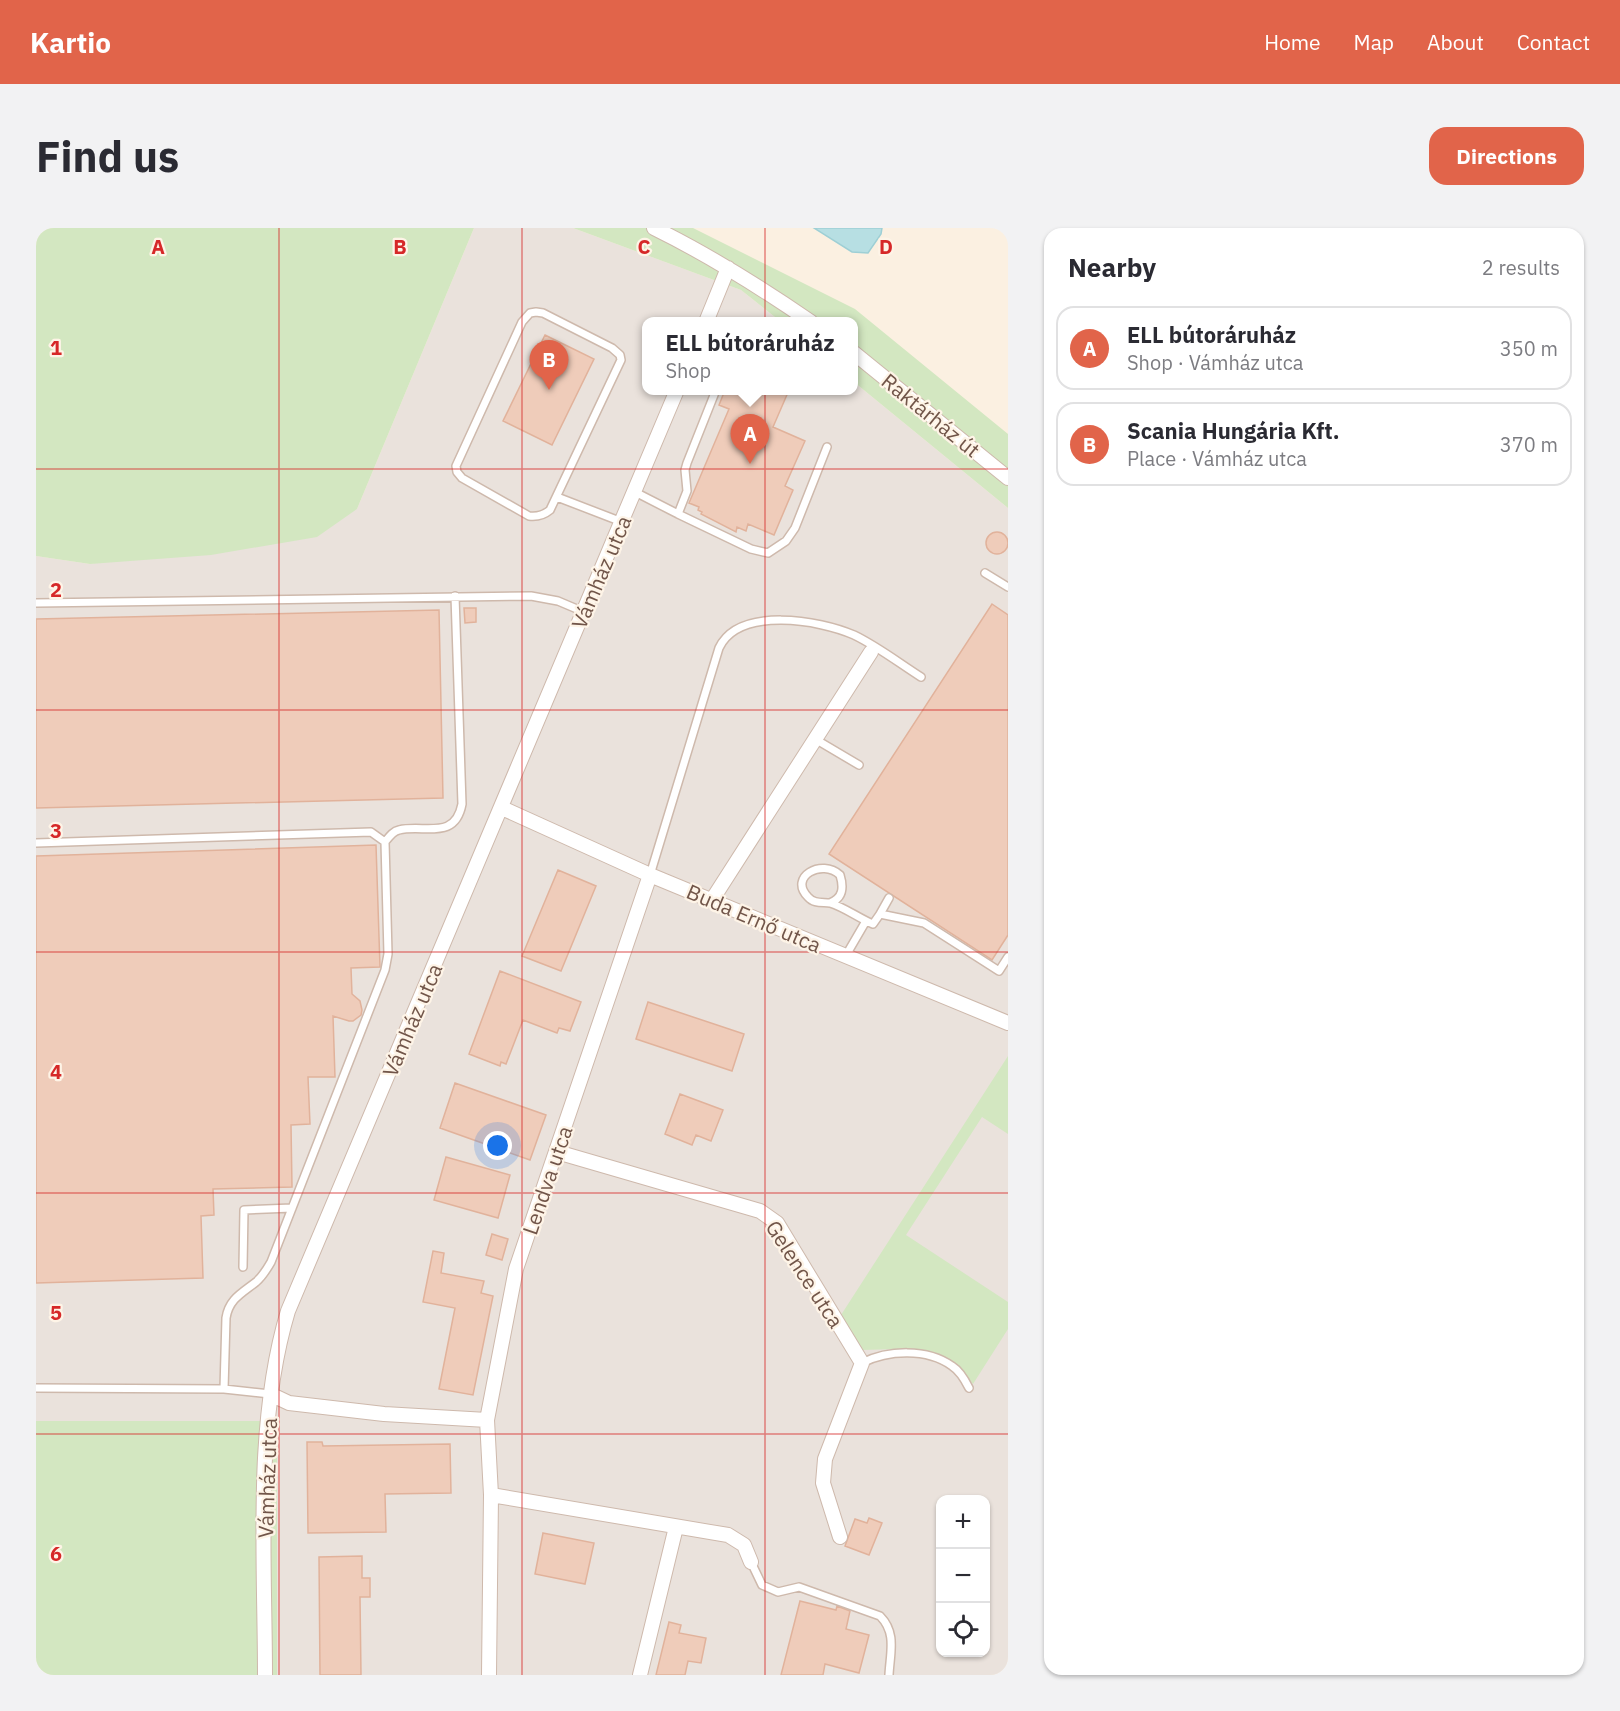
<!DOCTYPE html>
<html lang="en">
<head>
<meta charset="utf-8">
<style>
	body { margin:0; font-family:"IBM Plex Sans",sans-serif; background:#f2f2f3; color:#2b2b33 }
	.controls { position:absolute; right:18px; bottom:18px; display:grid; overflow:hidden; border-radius:12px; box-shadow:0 2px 4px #0004 }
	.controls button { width:54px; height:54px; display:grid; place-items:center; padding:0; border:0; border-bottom:2px solid #e1e1e2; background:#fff; color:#2b2b33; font:30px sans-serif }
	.you { position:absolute; left:462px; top:918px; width:21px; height:21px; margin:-15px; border:4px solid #fff; border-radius:50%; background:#1a73e8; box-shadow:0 0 0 9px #1a73e833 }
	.badge { display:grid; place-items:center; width:39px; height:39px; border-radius:50%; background:#e1644a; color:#fff; font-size:20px; font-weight:700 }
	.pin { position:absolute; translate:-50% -50px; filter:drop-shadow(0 2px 3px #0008) }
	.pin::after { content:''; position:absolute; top:32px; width:21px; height:18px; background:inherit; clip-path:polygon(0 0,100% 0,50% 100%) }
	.popup { position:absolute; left:606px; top:89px; width:216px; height:78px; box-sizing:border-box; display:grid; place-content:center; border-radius:12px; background:#fff; filter:drop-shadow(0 2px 4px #0005); font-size:20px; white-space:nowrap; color:#7c7c81 }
	.popup b { font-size:22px; color:#2b2b33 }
	.popup::after { content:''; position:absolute; left:50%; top:100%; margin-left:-12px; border:12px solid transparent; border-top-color:#fff }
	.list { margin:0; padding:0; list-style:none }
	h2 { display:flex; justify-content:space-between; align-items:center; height:78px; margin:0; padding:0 24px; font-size:26px }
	h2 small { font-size:20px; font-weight:400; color:#7c7c81 }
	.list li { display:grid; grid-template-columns:39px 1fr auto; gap:18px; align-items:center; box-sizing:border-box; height:84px; margin:0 12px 12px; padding:0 12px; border:2px solid #e1e1e2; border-radius:18px }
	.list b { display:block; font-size:22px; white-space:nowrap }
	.list p { margin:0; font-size:20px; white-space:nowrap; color:#7c7c81 }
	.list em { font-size:20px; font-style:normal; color:#7c7c81 }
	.icon { flex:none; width:33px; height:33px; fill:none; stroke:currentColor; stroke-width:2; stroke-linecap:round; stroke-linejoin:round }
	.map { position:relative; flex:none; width:972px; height:1447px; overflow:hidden; border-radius:18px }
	header { display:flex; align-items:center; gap:36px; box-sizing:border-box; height:84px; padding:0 30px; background:#e1644a; color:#fff }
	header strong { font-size:28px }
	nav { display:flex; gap:33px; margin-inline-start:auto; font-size:21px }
	.intro { display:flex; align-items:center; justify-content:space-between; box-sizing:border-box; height:144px; padding:0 36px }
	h1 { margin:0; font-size:42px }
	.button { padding:15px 27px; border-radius:18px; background:#e1644a; color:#fff; font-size:21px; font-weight:700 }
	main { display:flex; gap:36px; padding:0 36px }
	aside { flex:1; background:#fff; border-radius:18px; box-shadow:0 2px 4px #0004 }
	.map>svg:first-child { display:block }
	.industrial { fill:#eae2dc; fill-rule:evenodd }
	.green { fill:#d3e7c1 }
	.water { fill:#b7dfe3; stroke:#9ecfd5; stroke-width:1.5 }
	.building { fill:#efccba; stroke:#e1b29b; stroke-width:1.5 }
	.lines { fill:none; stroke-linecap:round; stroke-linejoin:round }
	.lane-casing { stroke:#ceb9ac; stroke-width:10 }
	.street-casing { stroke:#ceb9ac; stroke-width:16 }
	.lane { stroke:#fff; stroke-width:7 }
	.street { stroke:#fff; stroke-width:14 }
	.grid { fill:none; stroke:#d62828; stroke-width:1.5; stroke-opacity:0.55 }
	.labels { text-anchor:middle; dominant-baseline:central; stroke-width:4.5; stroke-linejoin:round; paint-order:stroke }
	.street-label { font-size:21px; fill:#715549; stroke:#fef4e7 }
	.grid-label { font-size:20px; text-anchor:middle; font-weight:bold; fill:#d62828; stroke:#fef4e7; stroke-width:4.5; stroke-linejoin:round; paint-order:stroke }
</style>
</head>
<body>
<header>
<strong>Kartio</strong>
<nav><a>Home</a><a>Map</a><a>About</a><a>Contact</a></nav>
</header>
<div class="intro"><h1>Find us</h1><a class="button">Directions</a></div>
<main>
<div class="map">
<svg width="972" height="1447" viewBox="0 0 972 1447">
	<rect width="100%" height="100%" fill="#fbf0e1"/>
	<path class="industrial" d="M438 0H537L705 62 744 93 610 94V162H818V154L972 280V1447H241V1193H0V328L54 336 321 281ZM904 1272H950V1424H904Z"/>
	<path class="green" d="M0 0H438L321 281 281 309 175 327 54 336 0 328Z
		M537 0H657L819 81 972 206V280L818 154V94L744 93 705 62Z
		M972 828V906L946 889 870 1007 972 1074V1101L937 1156C931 1149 925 1141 918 1135 894 1116 854 1122 826 1122L805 1087Z
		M0 1193H241V1447H0Z"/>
	<path class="water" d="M778 0H846L845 6 832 25 816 24Z"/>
	<path class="building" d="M509 107 558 131 516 217 467 193Z
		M689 162H753L737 199 769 213 749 258 757 262 738 307 712 296 710 303 701 299 700 304 665 286 666 284 662 282 663 279 653 275 693 181 683 177Z
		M950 315a11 11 0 1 1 22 0a11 11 0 1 1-22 0Z
		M956 376 972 387V707L956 732 793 626Z
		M428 380H440V394L429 395Z
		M403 382 407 570 0 580V391Z
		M340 617 344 739 315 740 316 766 324 773 326 782 325 787 317 793H313L297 788 299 849H272L274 896 255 897 256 959 177 961 178 987 165 988 167 1050 0 1055V628Z
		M522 642 560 658 525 743 486 728Z
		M464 743 545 774 534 803 523 800 521 805 487 792 470 836 465 834 464 838 433 826Z
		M612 774 708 806 696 843 600 811Z
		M419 855 510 887 494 932 404 900Z
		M644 866 687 882 675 913 660 907 656 917 629 906Z
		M410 929 474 947 462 990 398 972Z
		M456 1006 472 1011 466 1032 450 1027Z
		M397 1023 408 1025 405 1045 448 1053 445 1065 457 1068 437 1167 403 1161 419 1080 387 1074Z
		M271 1214H286L287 1218 414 1216 415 1265 349 1266 350 1304 272 1305Z
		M833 1290 846 1295 833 1327 809 1318 819 1291 831 1295Z
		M507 1305 558 1315 549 1356 499 1346Z
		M326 1328V1350H334V1369H324L325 1447H284L283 1329Z
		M764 1373 800 1382 801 1378 814 1383 810 1401 833 1407 823 1445 789 1436 787 1447H745Z
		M633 1394 645 1397 643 1405 670 1410 665 1435 652 1433 649 1447H620Z"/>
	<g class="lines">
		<g class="lane-casing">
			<path id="lane" d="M500 84 507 85 576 120 584 127 585 132 514 282C508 287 501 289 493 288L426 250 421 244 420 238 486 94 494 85Z
				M680 162 651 235 649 242 651 263 642 286 715 321 732 325 750 313 759 300 791 219
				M599 264 642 286
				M521 269 586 294
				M949 345 972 359
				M0 375 495 368 522 373 548 384
				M779 511 823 537
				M0 615 335 604 349 614C353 609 357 603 363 602 388 596 419 613 426 576L419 368
				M614 647 683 420C703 378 784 392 818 407 841 418 863 435 885 449
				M794 675C807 670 808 660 804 647 786 630 752 649 772 669 778 676 786 674 794 675 808 679 824 691 837 696L844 686 888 695 963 743 972 729
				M844 686 853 670
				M809 729 830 693
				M207 1039 208 982 256 980
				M826 1135C852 1122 891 1120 916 1138 924 1143 929 1152 933 1160
				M0 1160 188 1161 234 1166
				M188 1161 190 1090C193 1071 206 1065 220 1054 227 1048 231 1041 235 1034L349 742 352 726 349 614
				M715 1334 726 1357 742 1364 763 1359 844 1388C861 1405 854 1425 853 1447"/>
		</g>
		<g class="street-casing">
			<path id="street" d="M618 0C673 27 724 59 775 94
				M670 94 692 40
				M818 125 972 250
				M466 580 614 647 972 795
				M676 672 835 424
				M521 924 724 983 741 995 826 1135 789 1231 787 1255 804 1309
				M234 1166 253 1175 348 1186 451 1192
				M455 1267 692 1307 708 1317 715 1334
				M229 1447C229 1330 218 1196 252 1083L641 162
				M453 1447 455 1267 451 1192 480 1041 614 647
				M604 1447 640 1299"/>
		</g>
		<use href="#lane" class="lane"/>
		<use href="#street" class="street"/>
	</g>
	<path class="grid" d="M243 0V1447M486 0V1447M729 0V1447M0 241H972M0 482H972M0 724H972M0 965H972M0 1206H972"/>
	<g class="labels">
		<g class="street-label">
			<text transform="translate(895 187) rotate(39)">Raktárház út</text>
			<text transform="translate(565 344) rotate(-67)">Vámház utca</text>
			<text transform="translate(718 690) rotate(23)">Buda Ernő utca</text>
			<text transform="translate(376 792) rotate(-67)">Vámház utca</text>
			<text transform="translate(511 952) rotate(-71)">Lendva utca</text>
			<text transform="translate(769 1046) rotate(57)">Gelence utca</text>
			<text transform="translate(231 1250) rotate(-88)">Vámház utca</text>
		</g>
	</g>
	<g class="grid-label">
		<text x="122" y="26">A</text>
		<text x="364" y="26">B</text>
		<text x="608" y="26">C</text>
		<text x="850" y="26">D</text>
		<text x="20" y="127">1</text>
		<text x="20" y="369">2</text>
		<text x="20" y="610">3</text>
		<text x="20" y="851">4</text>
		<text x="20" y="1092">5</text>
		<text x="20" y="1333">6</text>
	</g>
</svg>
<div class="controls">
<button>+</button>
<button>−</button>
<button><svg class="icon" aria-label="locate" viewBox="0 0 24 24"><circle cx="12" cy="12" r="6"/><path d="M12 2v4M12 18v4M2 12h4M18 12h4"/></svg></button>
</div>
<div class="you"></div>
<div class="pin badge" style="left:714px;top:236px">A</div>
<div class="popup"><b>ELL bútoráruház</b>Shop</div>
<div class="pin badge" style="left:513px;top:162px">B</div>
</div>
<aside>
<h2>Nearby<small>2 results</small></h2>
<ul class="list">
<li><span class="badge">A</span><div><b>ELL bútoráruház</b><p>Shop · Vámház utca</p></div><em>350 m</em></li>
<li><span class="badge">B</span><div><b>Scania Hungária Kft.</b><p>Place · Vámház utca</p></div><em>370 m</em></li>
</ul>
</aside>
</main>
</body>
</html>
